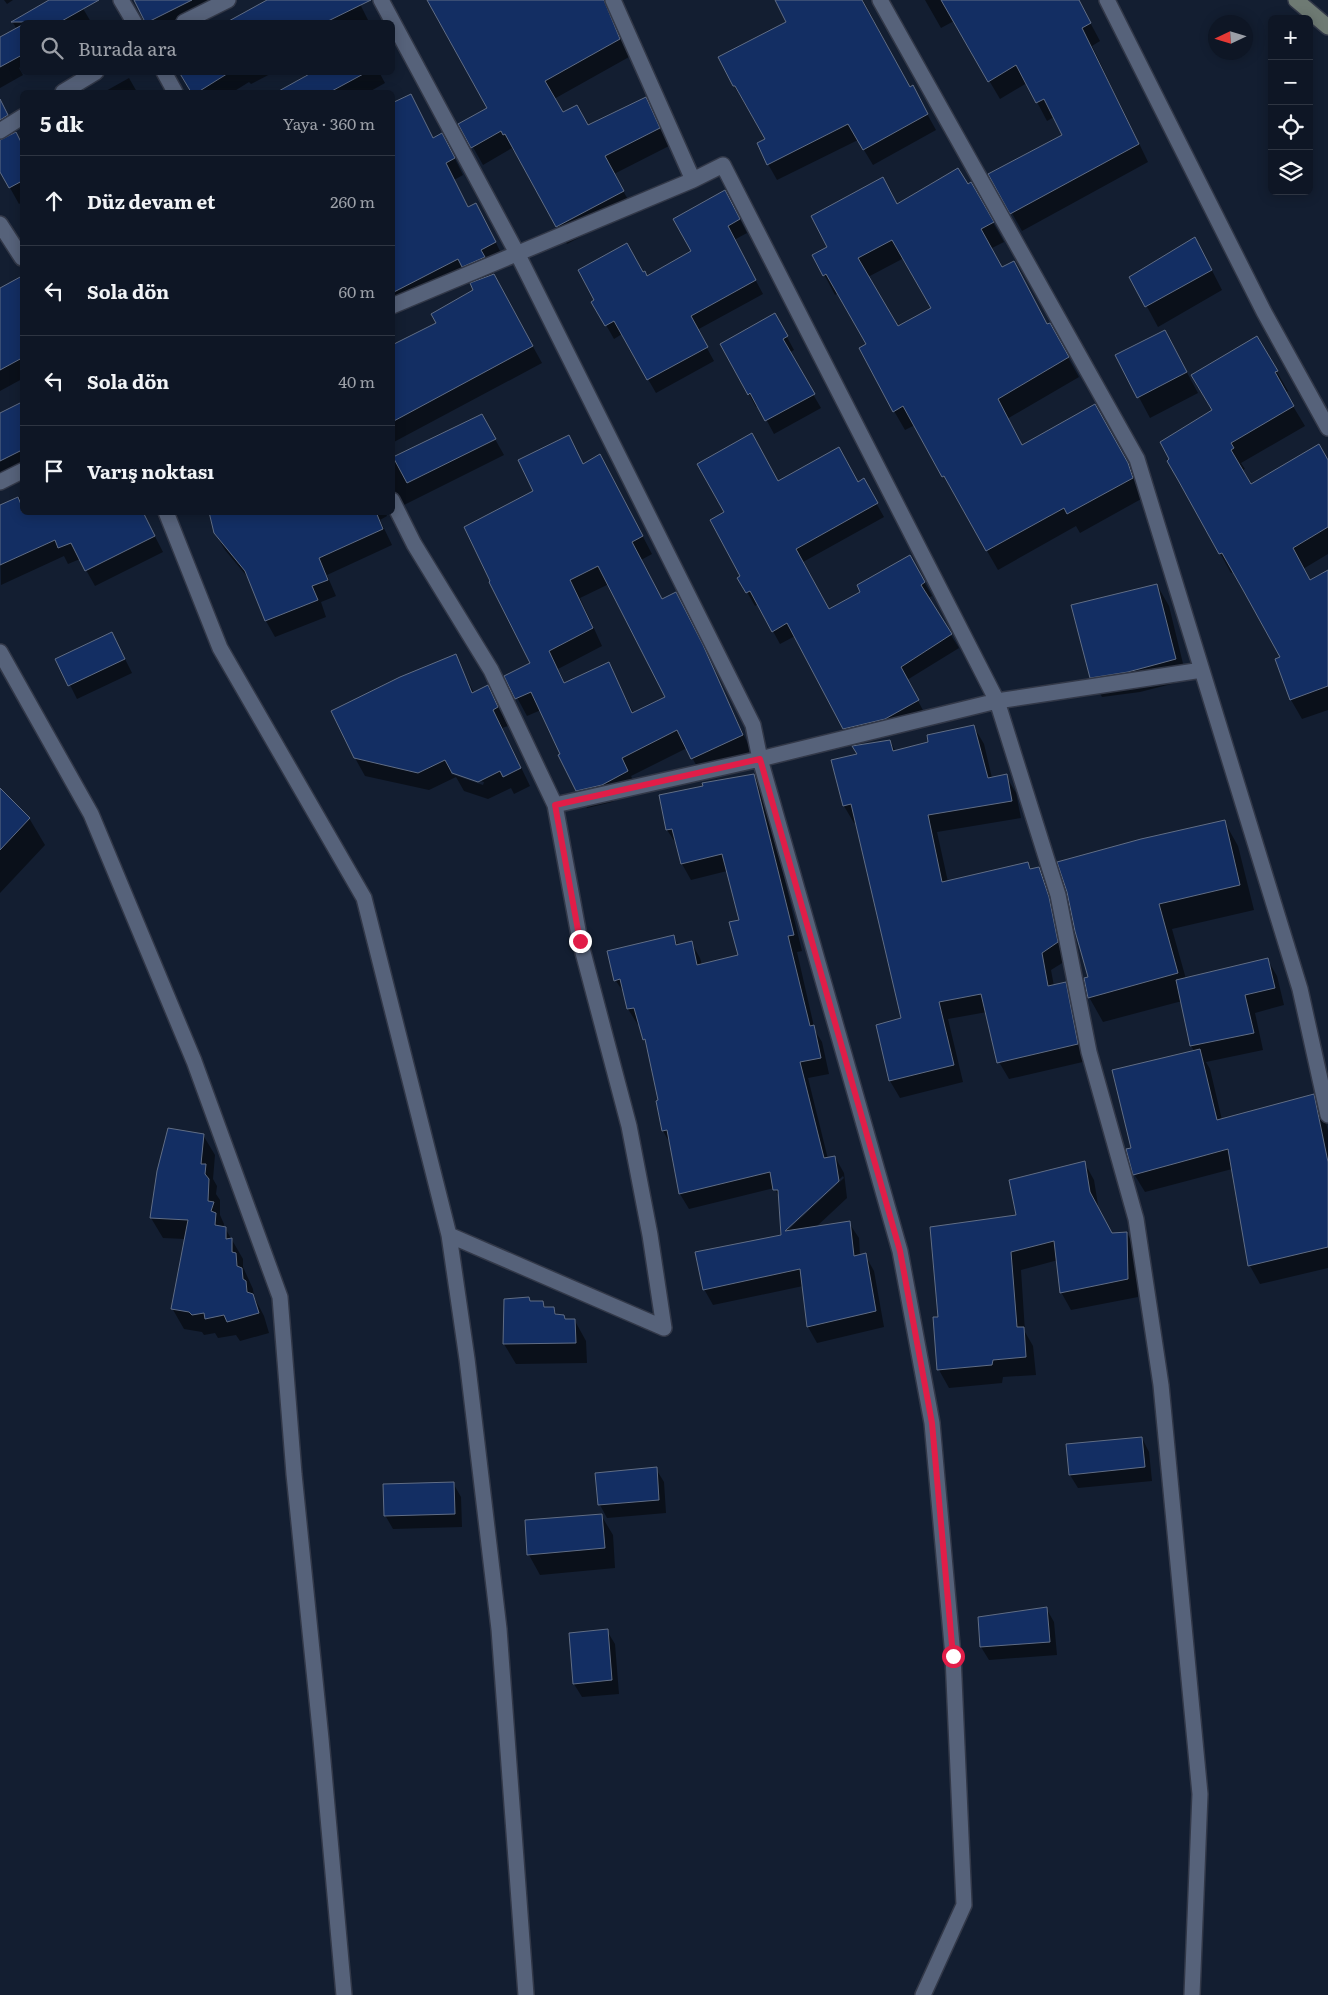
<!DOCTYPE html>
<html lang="tr">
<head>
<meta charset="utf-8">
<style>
	body { margin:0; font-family:Literata,serif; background:#1c2332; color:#f1f3f6 }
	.controls { position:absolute; right:15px; top:15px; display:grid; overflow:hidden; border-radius:8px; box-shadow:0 2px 12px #0003 }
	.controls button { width:45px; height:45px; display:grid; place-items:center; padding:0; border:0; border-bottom:1px solid #2e3542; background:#0e1625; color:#f1f3f6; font:25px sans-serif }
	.compass { position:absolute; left:1208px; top:15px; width:45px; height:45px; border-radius:50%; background:#0e1625; box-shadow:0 2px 12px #0003; rotate:266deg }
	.stop { position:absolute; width:15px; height:15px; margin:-11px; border:4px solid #e11d48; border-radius:50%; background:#fff }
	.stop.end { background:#e11d48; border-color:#fff; box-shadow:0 1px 5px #0008 }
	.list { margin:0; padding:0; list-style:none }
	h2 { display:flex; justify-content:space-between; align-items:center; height:65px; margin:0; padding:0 20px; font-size:21px }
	h2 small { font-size:16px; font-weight:400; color:#9b9fa7 }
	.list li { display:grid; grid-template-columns:32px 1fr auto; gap:15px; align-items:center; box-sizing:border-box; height:90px; padding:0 20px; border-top:1px solid #2e3542 }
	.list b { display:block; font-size:19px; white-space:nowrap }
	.list em { font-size:16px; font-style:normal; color:#9b9fa7 }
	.icon { flex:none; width:28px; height:28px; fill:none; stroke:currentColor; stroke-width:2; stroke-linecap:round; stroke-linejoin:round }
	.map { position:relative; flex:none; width:1328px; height:1995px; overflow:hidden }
	.search { position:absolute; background:#0e1625; box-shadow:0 2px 12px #0003; left:20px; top:20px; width:375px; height:55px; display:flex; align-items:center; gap:12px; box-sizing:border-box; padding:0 18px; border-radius:8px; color:#9b9fa7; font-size:19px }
	.panel { position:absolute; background:#0e1625; box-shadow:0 2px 12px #0003; left:20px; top:90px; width:375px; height:425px; border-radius:8px }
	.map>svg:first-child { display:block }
	.shadow { fill:#0007; fill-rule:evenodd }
	.building { fill:#132e63; stroke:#606d85; fill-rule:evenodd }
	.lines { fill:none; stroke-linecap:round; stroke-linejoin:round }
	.street-casing { stroke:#323848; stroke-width:18 }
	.secondary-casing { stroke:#323848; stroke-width:18 }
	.street { stroke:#56627a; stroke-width:15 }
	.secondary { stroke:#6e7a73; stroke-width:15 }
	.route { stroke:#e11d48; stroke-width:6 }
</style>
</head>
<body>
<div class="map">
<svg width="1328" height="1995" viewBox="0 0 1328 1995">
	<rect width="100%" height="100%" fill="#131e31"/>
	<path class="shadow" d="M4 0H13L7 4Z
		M52 0H78L91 22H22V66L19 68 23 75 0 88V38L17 29 13 23Z
		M135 0H217L194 22H146Z
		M275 0H358L369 22H231Z
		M429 0H603L629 57 554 99 562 114 588 127 645 98 669 146 614 174 633 209 567 244 516 151 514 152 512 148 483 165 460 124 489 108Z
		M777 0H863L910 88 912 87 936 130 873 165 858 140 777 180 768 164 766 140 734 86 788 23Z
		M925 0H1078L1100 41 1092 46 1148 162 1022 231 990 174 1064 136 1054 117 1047 121 1027 83 1000 99 954 21 941 28Z
		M180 72H274L251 84 249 82 233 92H192Z
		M303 72H379L385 83 369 92H280L306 78Z
		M129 78 137 92H104Z
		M0 99 20 140 22 138V202L19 204 0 170Z
		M392 104 433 139 451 151 463 175 454 180 469 208 485 221 504 259 489 267 542 363 392 443V337L397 345 438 324 475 290 468 274 392 314Z
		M971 184 1004 242 990 249 1002 269 1048 325 1049 324 1079 377 1007 419 1022 446 1095 406 1139 483 1143 498 1080 533 1076 526 998 570 915 425 905 430 894 411 868 344 838 293 835 295 814 255 898 205ZM904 258 933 309 898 328 868 277Z
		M733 205 747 233 734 240 763 294 697 330 714 361 656 393 622 334 614 339 593 302 643 273 647 277 693 252Z
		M1206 259 1222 290 1158 327 1131 277Z
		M22 277V379L0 391V290Z
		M775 315 794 350 789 353 821 408 774 434 759 406 756 407 749 394Z
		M1257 338 1288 391 1285 393 1305 426 1241 463 1245 469 1242 470 1250 486 1328 462V554L1303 569 1310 582 1328 572V710L1302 719 1291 700 1277 660 1282 658 1234 572 1231 573 1220 553 1214 411Z
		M1176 352 1198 393 1150 418 1117 356Z
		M22 403V471L0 481V413Z
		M482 416 504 455 392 511V459Z
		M568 437 583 465 610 474 652 554 641 560 662 600 686 611 712 665 752 753 702 776 687 748 631 776 637 789 612 802 587 808 577 790 541 710 527 716 506 677 532 664 535 492ZM609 584 667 698 634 714 608 664 565 684 558 669 602 646 580 598Z
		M863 480 884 517 803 562 829 610 862 592 910 557 932 596 928 598 959 648 907 680 925 714 852 742 820 684 795 636 780 644 758 604 755 606 739 578 742 576 778 482 858 483Z
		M22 496V512L149 525 163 552 95 586 80 559 68 564 64 556 1 585 0 506Z
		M210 512H389L386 514 387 516 380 520 392 545 327 575 336 596 321 602 326 617 275 637 266 621 250 580 225 550 215 533Z
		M1157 585 1169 606 1187 680 1140 692 1102 697 1091 677Z
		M119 647 132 673 77 699 57 659Z
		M455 656 474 693 487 686 508 726 502 728 530 786 514 794 511 788 488 799 464 791 456 777 429 790 365 776 355 758ZM451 772 484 782 483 785 451 774Z
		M974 727 984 744 992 778 1006 776 1016 793 1021 818 937 832 948 882 1028 863 1032 870 1039 868 1049 885 1067 960 1051 970 1054 986 1065 983 1075 1001 1087 1061 1009 1079 999 1062 987 1012 948 1019 963 1082 900 1098 890 1081 877 1026 903 1019 856 822 854 823 844 806 833 761 859 755 890 741 896 752 929 743Z
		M754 775 763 791 802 951 797 952 815 1031 822 1042 829 1074 808 1078 828 1159 835 1157 844 1173 847 1198 815 1228 849 1223 859 1238 860 1256 865 1255 874 1271 884 1327 817 1343 808 1327 803 1286 713 1305 704 1289 782 1236 780 1198 774 1188 689 1209 680 1194 671 1145 663 1131 657 1102 660 1101 648 1046 640 1024 638 1025 628 1009 626 996 616 981 608 952 673 936 679 946 691 942 700 958 702 965 740 956V920L727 871 691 880 682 864 677 845 667 830ZM843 1176 844 1178 788 1230V1227Z
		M0 790 29 818 45 845 0 893Z
		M1224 821 1238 846 1254 910 1172 929 1186 979 1267 959 1277 976 1284 1005 1255 1013 1263 1050 1206 1062 1210 1069 1222 1120 1313 1096 1324 1114 1328 1131V1268L1260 1284 1250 1266 1232 1169 1145 1192 1134 1174 1132 1149 1195 1052 1191 1046 1182 1001 1103 1022 1089 997 1090 978Z
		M203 1135 215 1155 213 1179 217 1186 216 1194 220 1200V1215L224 1224 223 1228H225L243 1259V1267L253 1289 254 1297 264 1316 269 1333 240 1341 236 1335 218 1338 215 1333 204 1335 202 1332 184 1329 172 1308 185 1239 163 1238 151 1218 158 1172Z
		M1084 1162 1094 1180 1099 1211 1112 1234 1127 1233 1137 1251 1138 1297 1071 1310 1061 1292 1058 1260 1021 1270 1025 1332 1033 1346 1036 1375 1003 1377 1002 1383 949 1388 939 1370 940 1318 1018 1216Z
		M505 1300 542 1302 546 1308H553L558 1316H564L566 1320 575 1321 586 1341 587 1363 516 1364 504 1344Z
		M1142 1438 1149 1452 1152 1481 1078 1488 1070 1475Z
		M656 1469 664 1482 666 1513 607 1518 600 1505Z
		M453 1483 461 1497 462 1527 393 1529 385 1515Z
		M601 1515 613 1535 615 1568 540 1575 529 1555Z
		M1046 1608 1054 1622 1057 1655 989 1660 981 1647 979 1618Z
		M607 1631 615 1644 619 1694 582 1697 574 1684Z"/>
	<path class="building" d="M49 0H99L60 22H11Z
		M134 0H192L148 22H145Z
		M267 0H371L326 22H227Z
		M427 0H604L620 39 545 81 563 112 577 105 588 125 646 97 660 128 605 156 624 191 556 227 505 134 503 135 501 131 471 148 458 124 487 108Z
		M775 0H862L910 87 913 85 928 114 863 150 848 124 767 165 757 143 765 139 735 86H733L718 57 786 22Z
		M941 0H1079L1091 23 1082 28 1139 144 1010 214 988 174 1062 135 1044 99 1036 103 1016 65 988 82Z
		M22 25V55L0 67V37Z
		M179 72H230L198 92H191Z
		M313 72H367L330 92H277Z
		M411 94 433 138 442 133 455 158 446 163 468 207 476 203 496 242 481 250 485 257 462 267 458 259 392 293V103Z
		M0 99 8 115 0 120Z
		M16 132 22 144V181L9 188 0 172V140Z
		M958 168 968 184 971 182 994 222 981 229 1002 267 1014 261 1047 324 1050 323 1069 357 998 399 1022 445 1095 404 1128 463 1133 478 1067 514 1064 508 986 551 944 476 942 477 903 406 893 412 859 348 866 344 826 274 823 276 812 255 827 247 811 216 883 177 897 204ZM892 240 931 308 898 326 858 258Z
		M725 190 740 219 728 226 756 280 691 316 708 347 647 380 614 321 605 326 591 302 594 300 578 270 627 243 643 272 645 271 647 276 691 251 673 219Z
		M1195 237 1212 270 1145 307 1129 277Z
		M494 274 533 346 392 422V345L436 323 431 314 473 290 470 283Z
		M22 276V358L0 370V288Z
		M775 313 788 336 783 339 815 394 765 421 750 393 748 395 720 344Z
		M1165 330 1187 372 1137 398 1115 355Z
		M1257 336 1278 371 1275 372 1294 406 1231 443 1234 448 1231 450 1251 484 1319 444 1328 460V527L1293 548 1310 580 1328 570V686L1290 700 1275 659 1280 657 1243 590 1222 553 1219 554 1178 480 1167 461 1169 459 1160 442 1212 410 1191 375Z
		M22 402V450L0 461V413Z
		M482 414 496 439 407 483 393 457Z
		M752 433 778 481 839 447 858 482 864 478 878 503 796 549 829 609 860 592 857 585 910 555 925 582 921 585 952 634 901 667 919 700 885 719 843 729 787 623 772 632 750 591 746 593 737 578 740 576 710 520 724 512 697 464Z
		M569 435 583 464 600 454 643 536 632 542 662 599 676 592 703 645 743 735 691 759 677 730 622 758 628 771 602 785 576 791 558 755 560 754 531 692 515 699 504 676 530 663 489 582 490 581 464 527 533 491 518 460ZM598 566 665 697 632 713 609 662 564 683 549 651 593 628 570 580Z
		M18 497 22 507V512H143L155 536 85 571 71 543 58 548 55 540 0 565V505Z
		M209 512H376L383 529 319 558 328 580 312 586 318 600 265 621 245 571 214 533Z
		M1157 584 1176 659 1128 672 1090 678 1071 605Z
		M112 632 125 659 68 686 55 659Z
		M456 654 472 693 488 685 498 707 493 710 521 768 503 777 500 771 478 782 452 773 445 760 418 773 354 758 331 711 400 677Z
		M974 725 988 778 1007 774 1012 801 928 815 942 882 1028 862 1030 869 1039 867 1049 897 1058 942 1042 953 1048 986 1066 982 1078 1044 997 1063 981 994 939 1002 954 1065 889 1081 876 1025 901 1018 851 804 843 806 831 760 857 754 852 746 890 740 893 751 928 742 927 735Z
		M754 774 794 935 788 936 810 1026 814 1025 821 1058 800 1062 824 1158 835 1156 839 1181 785 1231 850 1221 854 1256 866 1253 876 1311 807 1327 800 1269 703 1290 695 1252 781 1235 778 1190H773L770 1172 679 1194 667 1130 662 1131 656 1101 658 1100 645 1039 643 1040 634 1008 627 1009 620 979 614 981 607 951 674 935 676 945 692 941 697 965 738 955 729 922 739 920 722 854 681 864 672 829 666 830 659 795 703 786 702 783Z
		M0 788 30 818 0 850Z
		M1225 820 1240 885 1159 904 1178 973 1088 998 1084 978 1088 977 1075 931 1067 892 1057 862 1141 839Z
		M1268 958 1275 988 1245 995 1254 1033 1190 1046 1176 980Z
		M1200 1049 1217 1120 1314 1094 1328 1162V1247L1248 1266 1228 1149 1133 1175 1126 1149 1131 1148 1112 1070Z
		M168 1128 204 1134 201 1164H206L205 1174 209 1179 208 1201 214 1202 211 1211 216 1213 215 1225 226 1227V1239L232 1238V1252L236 1253 237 1266 242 1268 243 1279 246 1281 247 1292 253 1294 259 1313 227 1322 224 1315 205 1319 204 1313 192 1315 189 1312 171 1309 188 1220 150 1218 157 1171Z
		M1085 1161 1090 1192 1112 1233 1127 1232 1128 1279 1060 1293 1054 1241 1011 1252 1017 1327H1024L1026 1357 993 1360 992 1365 937 1370 933 1317H938L930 1227 1016 1215 1009 1180Z
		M529 1297 530 1301H543L544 1307H554L555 1314 564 1315 565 1319H575L576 1343 503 1344 504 1299Z
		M1142 1437 1145 1467 1069 1475 1066 1444Z
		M657 1467 659 1500 598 1505 595 1473Z
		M454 1482 455 1514 384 1516 383 1484Z
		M602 1514 605 1548 527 1555 525 1520Z
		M1047 1607 1050 1642 980 1647 978 1617Z
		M608 1629 612 1680 573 1684 569 1633Z"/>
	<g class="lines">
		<g class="street-casing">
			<path id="street" d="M121 0 134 22
				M381 0 518 255 753 725 760 759 900 1251 932 1423 953 1656 964 1905 923 1995
				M613 0 693 180 723 165 997 701 1058 895 1089 1052 1136 1219 1161 1385 1200 1794 1192 1995
				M880 0 1137 459 1300 989 1328 1115
				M1107 0 1264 312 1328 428
				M184 22 228 0
				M164 72 175 92
				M63 92 96 72
				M0 131 22 117
				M0 224 22 258
				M392 306 693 180
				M0 482 22 471
				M392 500 414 544 491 670 555 805 580 941 629 1126 650 1235 664 1328 449 1235
				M166 512 220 648 364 898 449 1235 467 1359 499 1629 526 1995
				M0 652 91 814 194 1061 280 1297 294 1474 321 1739 344 1995
				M555 805 760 759 997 701 1202 670"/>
		</g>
		<g class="secondary-casing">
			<path id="secondary" d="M1296 0 1328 27"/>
		</g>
		<use href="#street" class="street"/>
		<use href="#secondary" class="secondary"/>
	</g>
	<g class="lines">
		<path class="route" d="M580 941 555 805 760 759 900 1251 932 1423 953 1656"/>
	</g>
</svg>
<div class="controls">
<button>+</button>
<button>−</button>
<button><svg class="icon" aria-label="locate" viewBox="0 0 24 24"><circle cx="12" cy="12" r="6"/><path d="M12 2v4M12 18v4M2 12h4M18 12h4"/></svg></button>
<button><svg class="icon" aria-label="layers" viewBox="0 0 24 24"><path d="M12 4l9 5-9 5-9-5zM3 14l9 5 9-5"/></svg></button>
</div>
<svg class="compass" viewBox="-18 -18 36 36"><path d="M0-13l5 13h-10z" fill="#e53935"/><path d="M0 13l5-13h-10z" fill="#9b9fa7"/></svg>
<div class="stop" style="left:953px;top:1656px"></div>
<div class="stop end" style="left:580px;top:941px"></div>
<div class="search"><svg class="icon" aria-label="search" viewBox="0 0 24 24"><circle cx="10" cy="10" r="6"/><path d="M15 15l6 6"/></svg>Burada ara</div>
<section class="panel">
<h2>5 dk<small>Yaya · 360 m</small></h2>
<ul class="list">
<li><svg class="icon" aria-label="ahead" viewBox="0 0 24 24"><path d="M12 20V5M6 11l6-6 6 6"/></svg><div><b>Düz devam et</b></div><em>260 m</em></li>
<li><svg class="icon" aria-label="left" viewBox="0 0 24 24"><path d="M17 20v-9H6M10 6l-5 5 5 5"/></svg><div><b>Sola dön</b></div><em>60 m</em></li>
<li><svg class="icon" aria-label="left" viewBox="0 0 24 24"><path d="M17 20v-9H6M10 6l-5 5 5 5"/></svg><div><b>Sola dön</b></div><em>40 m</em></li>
<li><svg class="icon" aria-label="arrive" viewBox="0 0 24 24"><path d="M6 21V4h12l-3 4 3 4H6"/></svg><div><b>Varış noktası</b></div></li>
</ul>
</section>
</div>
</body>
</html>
